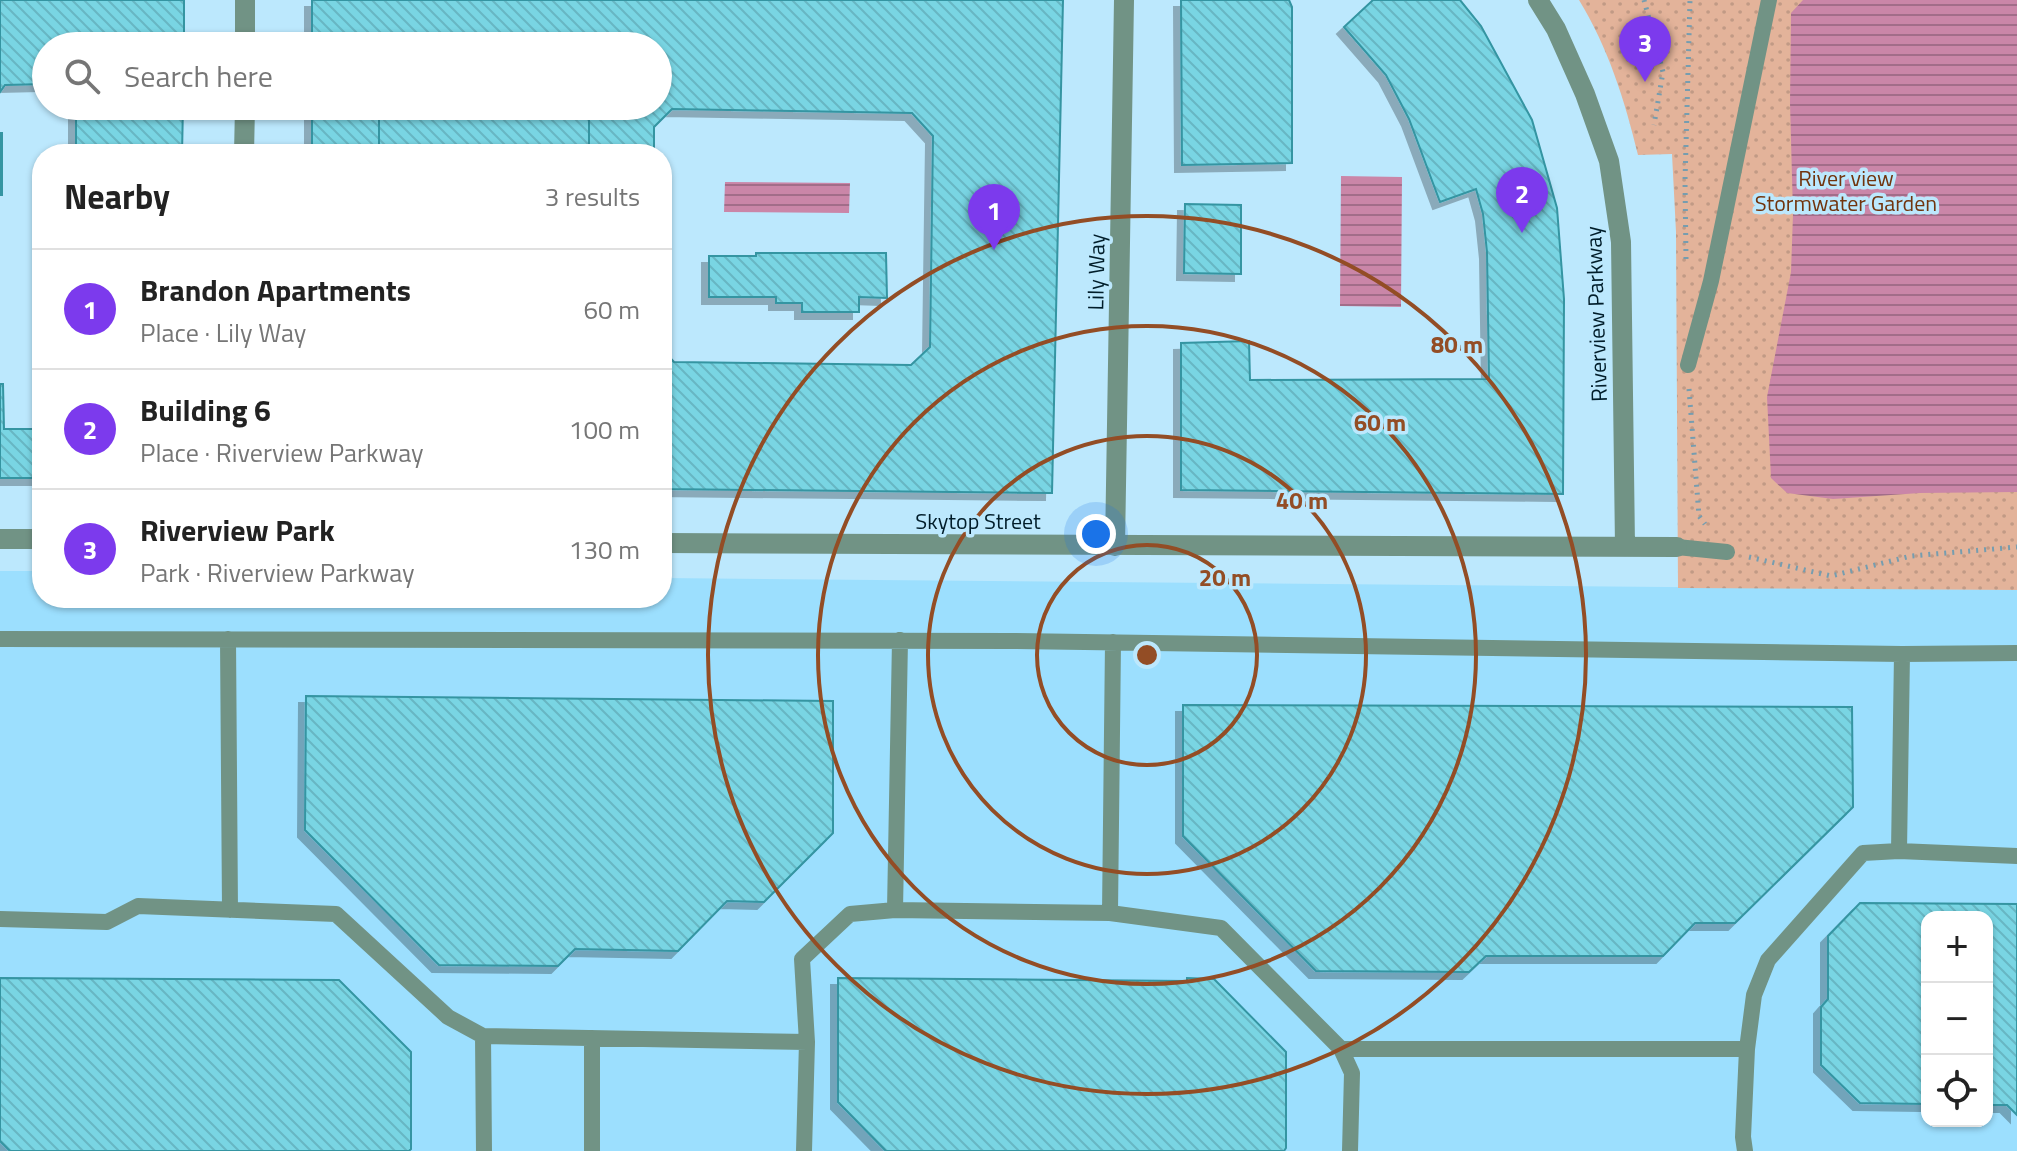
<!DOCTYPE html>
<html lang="en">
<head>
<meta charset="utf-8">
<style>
	body { margin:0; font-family:"Titillium Web",sans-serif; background:#f6f6f6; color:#222 }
	.controls { position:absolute; right:24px; bottom:24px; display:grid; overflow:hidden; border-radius:16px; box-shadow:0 2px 6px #0004 }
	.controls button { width:72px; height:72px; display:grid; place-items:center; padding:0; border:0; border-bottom:2px solid #e0e0e0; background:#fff; color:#222; font:40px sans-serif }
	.you { position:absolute; left:1096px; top:534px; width:28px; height:28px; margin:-20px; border:6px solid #fff; border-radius:50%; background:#1a73e8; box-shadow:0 0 0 12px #1a73e833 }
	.badge { display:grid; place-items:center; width:52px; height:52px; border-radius:50%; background:#7c3aed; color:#fff; font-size:26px; font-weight:700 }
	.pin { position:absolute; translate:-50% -66px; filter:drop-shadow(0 2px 4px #0008) }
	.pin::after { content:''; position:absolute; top:42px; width:28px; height:24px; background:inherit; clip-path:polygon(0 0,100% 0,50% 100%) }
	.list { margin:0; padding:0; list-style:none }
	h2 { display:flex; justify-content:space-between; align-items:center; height:104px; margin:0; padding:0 32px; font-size:34px }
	h2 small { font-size:26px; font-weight:400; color:#767676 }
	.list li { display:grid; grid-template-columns:52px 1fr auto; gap:24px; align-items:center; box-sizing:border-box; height:120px; padding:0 32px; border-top:2px solid #e0e0e0 }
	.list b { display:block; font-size:30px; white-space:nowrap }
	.list p { margin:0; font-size:26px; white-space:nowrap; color:#767676 }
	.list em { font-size:26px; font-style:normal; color:#767676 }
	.icon { flex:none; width:44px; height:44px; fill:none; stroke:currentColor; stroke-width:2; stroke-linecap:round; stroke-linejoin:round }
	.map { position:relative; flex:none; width:2017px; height:1151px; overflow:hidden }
	.search { position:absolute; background:#fff; box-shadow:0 2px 6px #0004; left:32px; top:32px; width:640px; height:88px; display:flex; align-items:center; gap:20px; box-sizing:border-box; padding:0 28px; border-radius:44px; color:#767676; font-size:30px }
	.panel { position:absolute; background:#fff; box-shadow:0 2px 6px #0004; left:32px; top:144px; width:640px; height:464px; border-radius:32px }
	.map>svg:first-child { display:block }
	.built { fill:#9cdffe; fill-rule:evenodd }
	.park { fill:url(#park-dots) }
	.water { fill:url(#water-rules) }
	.building { fill:url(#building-back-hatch); stroke:#3495a2; stroke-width:2; filter:url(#shadow) }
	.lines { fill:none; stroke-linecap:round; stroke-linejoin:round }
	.path { stroke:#769daf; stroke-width:5; stroke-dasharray:2 6; stroke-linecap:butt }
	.lane { stroke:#719385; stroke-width:16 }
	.street { stroke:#719385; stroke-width:20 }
	.ring { fill:none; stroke:#934d25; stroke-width:4 }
	.labels { text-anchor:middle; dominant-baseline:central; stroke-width:7; stroke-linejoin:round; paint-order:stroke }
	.park-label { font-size:22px; fill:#71340d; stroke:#bce8fd }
	.street-label { font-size:22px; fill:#001d2a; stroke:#bce8fd }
	.centre { fill:#934d25; stroke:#bce8fd; stroke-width:4 }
	.ring-label { font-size:24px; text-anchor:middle; font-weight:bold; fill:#934d25; stroke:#bce8fd; stroke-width:7; stroke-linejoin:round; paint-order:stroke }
</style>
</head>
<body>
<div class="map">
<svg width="2017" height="1151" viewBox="0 0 2017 1151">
	<defs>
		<pattern id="park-dots" width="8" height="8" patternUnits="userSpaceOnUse" patternTransform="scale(2)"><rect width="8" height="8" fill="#e3b39a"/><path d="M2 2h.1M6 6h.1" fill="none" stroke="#c19a85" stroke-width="1.8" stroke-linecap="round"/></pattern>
		<pattern id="water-rules" width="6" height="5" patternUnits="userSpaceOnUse" patternTransform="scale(2)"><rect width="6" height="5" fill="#ca86a8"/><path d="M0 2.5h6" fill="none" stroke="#a26d89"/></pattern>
		<pattern id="building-back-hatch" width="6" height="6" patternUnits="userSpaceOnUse" patternTransform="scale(2)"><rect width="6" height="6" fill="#79d5e3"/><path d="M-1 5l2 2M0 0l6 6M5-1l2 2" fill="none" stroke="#67b6c3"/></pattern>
		<filter id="shadow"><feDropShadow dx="-7" dy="7" stdDeviation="0" flood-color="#0004"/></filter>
	</defs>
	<rect width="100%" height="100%" fill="#bce8fd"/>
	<path class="built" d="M0 571H42V598H662V578L2017 590V1151H0ZM1927 917H1987V1121H1927Z"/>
	<path class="park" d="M1579 0H2017V590L1678 588 1676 232 1672 154 1638 155C1625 101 1608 47 1579 0Z"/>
	<path class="water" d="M1803 0H2017V492L1920 493 1833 499 1787 493 1771 478 1767 397 1791 272 1793 214 1790 103 1791 13Z
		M1341 176 1402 177 1401 307 1340 306Z
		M725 182 850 183 849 213 724 212Z"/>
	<path class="building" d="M0 0H184V46H46V84L5 85 0 92Z
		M312 0H1063L1052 493 662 489V349L674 362 911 365 930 347 933 136 912 113 672 109 654 127V154H589V106H658V46H312Z
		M1181 0H1289L1292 7V163L1182 165Z
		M1373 0H1460L1481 26 1532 120 1557 208 1564 299 1563 494 1181 490V343L1249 341 1250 380 1489 379 1487 252 1483 214 1476 189 1440 202 1409 119 1386 75 1344 27Z
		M72 106H183L182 154H76V110Z
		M312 106H379V154H312Z
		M379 106H589V154H379Z
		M0 133H2V195H0Z
		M1185 204 1241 205V274L1184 273Z
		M756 253H886L887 298 859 297V312H802V303H776V297H709V256H756Z
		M0 384H3L4 429H42V478H0Z
		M306 696 833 701V833L764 902 727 901 678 951 575 949 558 966 439 965 305 830Z
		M1183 705 1852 707 1853 807 1735 923H1695L1663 956H1486L1469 972 1316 971 1183 836Z
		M1860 903 2017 904V1115L2007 1105H1987V917H1927V1104L1860 1103 1821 1065V1007L1828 999V936Z
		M0 978 339 980 411 1052V1149L409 1151H10L0 1141Z
		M838 978 1187 981V978L1214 979 1286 1052V1148L1284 1151H886L838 1102Z"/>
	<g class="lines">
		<path class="path" d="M1644 0 1663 72 1654 125
			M1686 259 1685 181 1690 0
			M1689 389 1699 516 1705 524
			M1749 557 1831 576 1911 556 2017 547"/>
		<path class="lane" d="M1688 365 1711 281 1769 0
			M1677 547 1727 552
			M0 639 1012 641 1902 654 2017 653
			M228 639 230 910
			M1899 851 1902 654
			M895 910 900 640
			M1110 913 1113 642
			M0 919 107 922 138 906 336 914 448 1017 483 1036 807 1042
			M483 1036 484 1151
			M592 1038V1151
			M1341 1049H1747
			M804 1151 807 1042 802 959 850 914 895 910 1110 913 1221 928 1341 1049 1352 1073 1350 1151
			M1745 1151 1743 1137 1747 1049 1754 995 1768 960 1863 853 1899 851 2017 856"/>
		<path class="street" d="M1538 0 1556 29 1585 94 1609 161 1621 242 1625 546
			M245 46V0
			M244 154 245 106
			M0 539H42
			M662 543 1677 547
			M1115 546 1124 0"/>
	</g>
	<g class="ring">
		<circle cx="1147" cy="655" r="110"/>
		<circle cx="1147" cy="655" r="219"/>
		<circle cx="1147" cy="655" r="329"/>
		<circle cx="1147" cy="655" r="439"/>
	</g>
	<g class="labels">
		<g class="park-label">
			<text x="1846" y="178">River view<tspan x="1846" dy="25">Stormwater Garden</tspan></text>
		</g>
		<g class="street-label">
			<text transform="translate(1096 272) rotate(-89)">Lily Way</text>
			<text transform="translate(1596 314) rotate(-92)">Riverview Parkway</text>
			<text x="978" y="521">Skytop Street</text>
		</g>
	</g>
	<circle cx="1147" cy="655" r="12" class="centre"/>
	<g class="ring-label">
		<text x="1457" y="353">80 m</text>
		<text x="1380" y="431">60 m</text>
		<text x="1302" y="509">40 m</text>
		<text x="1225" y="586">20 m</text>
	</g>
</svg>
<div class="controls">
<button>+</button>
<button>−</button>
<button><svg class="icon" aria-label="locate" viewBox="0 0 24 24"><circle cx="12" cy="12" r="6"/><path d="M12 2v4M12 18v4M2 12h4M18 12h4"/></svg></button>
</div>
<div class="you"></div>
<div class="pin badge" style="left:994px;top:250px">1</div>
<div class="pin badge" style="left:1522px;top:233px">2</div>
<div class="pin badge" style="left:1645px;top:82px">3</div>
<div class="search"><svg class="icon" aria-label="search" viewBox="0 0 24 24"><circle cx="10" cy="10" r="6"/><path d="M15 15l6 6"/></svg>Search here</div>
<section class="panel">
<h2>Nearby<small>3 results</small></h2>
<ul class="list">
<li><span class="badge">1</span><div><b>Brandon Apartments</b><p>Place · Lily Way</p></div><em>60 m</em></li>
<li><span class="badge">2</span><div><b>Building 6</b><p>Place · Riverview Parkway</p></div><em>100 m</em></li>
<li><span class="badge">3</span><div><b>Riverview Park</b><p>Park · Riverview Parkway</p></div><em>130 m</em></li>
</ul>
</section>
</div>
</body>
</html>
